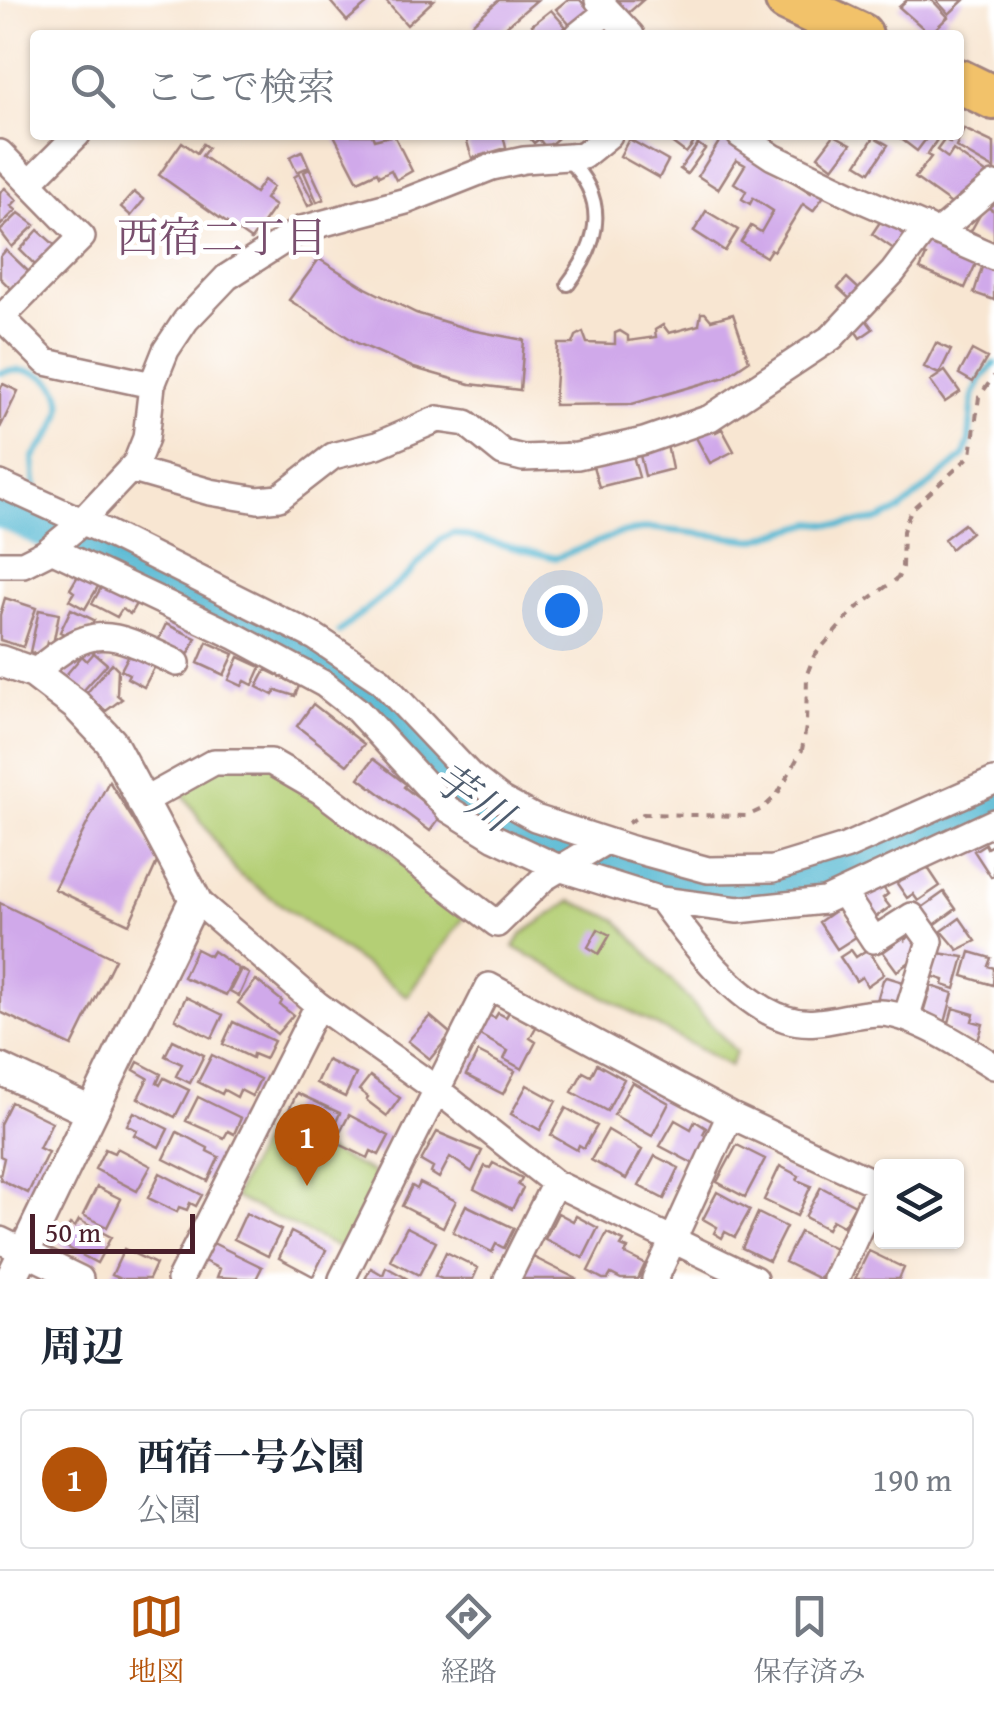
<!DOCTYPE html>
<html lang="ja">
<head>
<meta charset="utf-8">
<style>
	body { margin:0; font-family:"Gentium Book Plus","Noto Serif JP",serif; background:#f6f6f7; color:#1f2937 }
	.controls { position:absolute; right:30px; bottom:30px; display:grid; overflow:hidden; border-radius:10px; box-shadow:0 2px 8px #0004 }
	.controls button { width:90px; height:90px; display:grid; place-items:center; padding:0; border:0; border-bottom:2px solid #e0e1e3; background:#fff; color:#1f2937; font:50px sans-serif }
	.scale { position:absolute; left:30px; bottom:25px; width:165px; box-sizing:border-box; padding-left:10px; border:5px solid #4a1f2b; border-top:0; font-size:28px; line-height:35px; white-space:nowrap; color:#4a1f2b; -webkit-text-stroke:8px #fff; paint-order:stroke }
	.you { position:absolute; left:562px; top:610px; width:35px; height:35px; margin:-25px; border:8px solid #fff; border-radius:50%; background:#1a73e8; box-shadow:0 0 0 15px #1a73e833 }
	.badge { display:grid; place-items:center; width:65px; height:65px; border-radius:50%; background:#b45309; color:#fff; font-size:32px; font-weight:700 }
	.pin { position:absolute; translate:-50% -82px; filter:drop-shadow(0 2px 5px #0008) }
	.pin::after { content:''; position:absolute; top:52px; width:35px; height:30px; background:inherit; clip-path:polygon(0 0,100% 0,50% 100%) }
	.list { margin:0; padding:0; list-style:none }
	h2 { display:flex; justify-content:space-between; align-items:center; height:130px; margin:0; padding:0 40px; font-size:42px }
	h2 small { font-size:32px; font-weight:400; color:#747a83 }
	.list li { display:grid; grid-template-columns:65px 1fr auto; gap:30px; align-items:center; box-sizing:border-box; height:140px; margin:0 20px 20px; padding:0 20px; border:2px solid #e0e1e3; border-radius:10px }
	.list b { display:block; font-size:38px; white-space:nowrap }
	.list p { margin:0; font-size:32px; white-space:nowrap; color:#747a83 }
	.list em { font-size:32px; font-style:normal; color:#747a83 }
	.icon { flex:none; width:55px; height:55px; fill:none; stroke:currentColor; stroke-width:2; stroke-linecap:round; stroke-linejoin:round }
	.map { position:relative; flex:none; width:994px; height:1279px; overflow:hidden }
	.search { position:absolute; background:#fff; box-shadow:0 2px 8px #0004; left:30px; right:30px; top:30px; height:110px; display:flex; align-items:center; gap:25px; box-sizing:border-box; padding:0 35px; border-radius:10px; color:#747a83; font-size:38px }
	.sheet { height:290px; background:#fff }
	nav { display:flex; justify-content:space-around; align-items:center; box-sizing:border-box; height:140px; border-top:2px solid #e0e1e3; background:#fff; font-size:28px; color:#747a83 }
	nav a { display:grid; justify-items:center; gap:5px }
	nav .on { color:#b45309 }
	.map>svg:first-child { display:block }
	.green { fill:#b4cf75; stroke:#7f7750; stroke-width:2.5 }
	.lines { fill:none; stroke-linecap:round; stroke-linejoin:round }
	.stream { stroke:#53b7d2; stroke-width:6 }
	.river { stroke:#53b7d2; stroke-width:40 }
	.building { fill:#d0a9ea }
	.service-casing { stroke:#a1827e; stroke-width:18 }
	.minor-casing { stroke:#a1827e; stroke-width:30 }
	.tertiary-casing { stroke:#a1827e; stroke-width:35 }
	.trunk-casing { stroke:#a1827e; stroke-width:48 }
	.path { stroke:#a1827e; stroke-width:4; stroke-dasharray:8 8; stroke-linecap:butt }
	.service { stroke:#fff; stroke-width:12 }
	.minor { stroke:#fff; stroke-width:25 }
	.tertiary { stroke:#fff; stroke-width:30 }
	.trunk { stroke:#f2c26a; stroke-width:42 }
	.labels { text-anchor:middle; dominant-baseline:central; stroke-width:9; stroke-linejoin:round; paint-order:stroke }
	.neighbourhood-label { font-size:42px; fill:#794f6e; stroke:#fff }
	.water-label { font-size:42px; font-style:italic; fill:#4e5c6e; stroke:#fff }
</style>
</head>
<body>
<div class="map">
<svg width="994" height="1279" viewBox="0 0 994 1279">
	<rect width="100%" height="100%" fill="#fff"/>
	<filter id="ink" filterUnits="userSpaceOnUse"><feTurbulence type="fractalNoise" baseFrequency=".01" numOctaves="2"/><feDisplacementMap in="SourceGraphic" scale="20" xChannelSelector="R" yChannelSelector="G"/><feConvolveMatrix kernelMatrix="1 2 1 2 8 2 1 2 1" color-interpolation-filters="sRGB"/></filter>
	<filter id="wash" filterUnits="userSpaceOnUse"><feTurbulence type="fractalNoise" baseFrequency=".0048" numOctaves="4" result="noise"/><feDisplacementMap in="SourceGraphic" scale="40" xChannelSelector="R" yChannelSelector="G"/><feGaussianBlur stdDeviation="2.25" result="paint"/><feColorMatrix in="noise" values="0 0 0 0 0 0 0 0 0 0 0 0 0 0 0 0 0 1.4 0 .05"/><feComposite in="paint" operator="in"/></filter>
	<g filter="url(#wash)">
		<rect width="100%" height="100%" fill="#f8e6d2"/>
		<path class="green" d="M214 762H271L321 791 465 916 407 996 236 872 176 784Z
			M571 901 616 919 736 1052 730 1066 514 947 522 934Z
			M270 1123 380 1176 345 1251 234 1197Z"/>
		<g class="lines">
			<path class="stream" d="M0 373C30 364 72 380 59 418 54 434 42 445 33 458L35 486
				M44 522 46 529
				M339 632 408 575 441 539 453 533 556 558 618 534 649 528 754 540 813 523 842 525 878 520 900 510 964 456 969 441 973 396 981 379 994 364
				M308 658 316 651"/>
			<path class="river" d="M0 507C71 540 141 575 212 609 252 628 295 647 332 672 385 709 419 764 469 803 508 834 558 851 606 865 639 875 674 889 708 892 814 904 900 842 994 804"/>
		</g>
		<g id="blocks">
			<path class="building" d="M329 0H371L347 21Z
				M385 0H434L407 25Z
				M499 0H537L496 35H484L473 23Z
				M567 0H580L589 10 570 25 556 9Z
				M612 0H643L625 16Z
				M907 0H932L948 17 930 34 899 7Z
				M936 0H964L949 14Z
				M551 10 566 27 557 35H540L532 25Z
				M964 129 994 143V169L956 147Z
				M334 135H372L374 140 394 135 412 171 396 180 391 170 379 176 377 172 358 181Z
				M465 135H503L506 148 472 158Z
				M527 135H553L557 139 546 148 539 139 534 143Z
				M662 135H700L686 153Z
				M834 135 851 144 833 168 818 156Z
				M896 135H929L917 151Z
				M940 135H956L950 143 945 139 937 150 948 158 953 150 986 173 970 197 957 208 915 178 931 157 927 155Z
				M722 137 811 193 814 189 824 196 813 211 803 204 774 251 771 249 766 257 741 242 751 226 761 232 773 211 753 198 750 204 742 199 746 191 734 183 745 165 736 160 718 189 698 176Z
				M874 137 888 145 870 172 857 164Z
				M629 139 668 161 659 178 620 156Z
				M182 142 197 153 203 144 208 148 202 156 255 193 264 180 273 187 265 199 275 206 251 240 159 175Z
				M698 144 705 149 687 174 680 169Z
				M302 151 309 167 297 172 290 157Z
				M310 169 324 199 317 202 304 172Z
				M299 174 314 203 308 206 294 177Z
				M5 188 17 200 11 206 16 210 0 226V192Z
				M134 192 144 200 131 216 121 207Z
				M985 206 994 211V243L971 231Z
				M706 211 738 230 725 251 694 231Z
				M19 213 35 225 12 247 0 231Z
				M882 219 911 239 901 254 872 234Z
				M38 230 57 247 38 268 20 250Z
				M931 239 978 259 965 288 920 269 926 256 918 253 923 244 928 246Z
				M6 250 30 273 13 291 0 278V257Z
				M319 259 366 288 416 313 471 330 524 340 520 390 470 384 414 368 357 343 289 300Z
				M983 264 994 268V300L974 293Z
				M847 278 861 291 851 300 838 288Z
				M701 313H705L711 320 733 314 749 361 725 377 632 404 554 405 558 344H573L576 336 583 332 587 343 615 344V333L620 331 628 336V341L656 337 655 330 663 325 669 333 699 325Z
				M864 317 873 329 860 338 852 326Z
				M936 343 951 350 939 374 924 367Z
				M972 350 987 358 973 382 959 374Z
				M945 371 960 392 945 402 930 381Z
				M3 384 18 391 0 428V389Z
				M714 426 716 432 722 429 734 451 710 463 693 432Z
				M666 440 672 469 645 476 638 447Z
				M631 449 639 477 599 487 591 459Z
				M964 524 971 532 951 549 944 539Z
				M79 574 99 585 85 609 69 600 74 592 70 589Z
				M102 586 136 604 130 614 122 609 117 617 92 604Z
				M5 598 36 608 23 647 0 640V615Z
				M71 609 94 620 88 631 80 627 74 639 60 632Z
				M39 610 59 614 53 644 47 642 44 656 30 652Z
				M166 624 196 638 187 657 157 643Z
				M207 642 234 654 224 675 198 663Z
				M94 653 107 664 83 691 65 676 82 656 87 661Z
				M130 653 155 666 144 687 127 678 129 674 121 670Z
				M239 657 261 667 253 685 245 681 242 686 229 680Z
				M112 663 118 669 117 695 122 699 106 711 86 694Z
				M266 670 299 686 295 696 276 690 273 695 257 687Z
				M313 704 364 744 347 765 297 726Z
				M373 759 406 784 404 787 441 816 430 831 359 778Z
				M109 781 158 860 129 924 54 889Z
				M985 844 987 848 994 844V876L991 877 974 851Z
				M924 862 940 886 918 901 913 894 907 898 896 882Z
				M878 881 888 894 883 898 890 907 873 919 857 897Z
				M944 892 956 909 933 926 920 909Z
				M0 903 115 959 72 1046 0 1012Z
				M840 907 859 935 837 949 819 922Z
				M960 918 976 941 958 950 942 931Z
				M598 929 610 935 599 954 588 947Z
				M911 935 920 948 918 956 897 971 883 952 904 937 905 940Z
				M196 949 210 956 213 951 239 969 226 995 183 977Z
				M868 949 884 974 867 986 862 977 856 981 840 957 851 950 856 957Z
				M970 952 991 958 988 966 994 968 993 985 963 976Z
				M938 953 964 957 955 989 943 985 944 980 931 976Z
				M241 969 249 974 239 996 230 991Z
				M887 977 910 984 904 1004H876L883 980Z
				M256 980 282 1001 280 1005 293 1015 277 1034 238 1003Z
				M931 986 953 993 945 1023 922 1016Z
				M186 997 223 1015 212 1038 175 1019Z
				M953 1008 974 1014 972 1021 983 1024 977 1044 947 1030Z
				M509 1012 536 1027 530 1038 536 1042 522 1069 504 1059 508 1051 478 1034 488 1015 495 1018 498 1013 506 1017Z
				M430 1016 451 1034 430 1059 408 1041Z
				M233 1022 274 1041 265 1059 253 1054 252 1058 223 1044Z
				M173 1040 204 1055 190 1083 176 1076 182 1064 165 1056Z
				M478 1052 515 1071 503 1094 466 1075Z
				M212 1055 260 1079 252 1096 240 1090 237 1097 224 1090 222 1094 198 1082Z
				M327 1060 356 1074 345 1097 316 1083Z
				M138 1062 161 1074 157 1083 160 1085 164 1078 189 1090 175 1117 138 1098 148 1078 134 1070Z
				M597 1064 624 1079 607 1111 572 1092 583 1072 591 1076Z
				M370 1076 400 1098 387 1116 366 1100 368 1097 359 1090Z
				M632 1082 669 1103 652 1136 614 1115Z
				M527 1085 556 1101 540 1130 511 1114Z
				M297 1093 340 1113 328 1140 284 1120Z
				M198 1097 241 1118 234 1134 228 1131 224 1138 186 1121Z
				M11 1102 52 1122 39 1148 48 1152 28 1193 1 1180 0 1176 4 1158 0 1156V1124Z
				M566 1108 597 1126 584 1148 579 1145 577 1150 551 1135Z
				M134 1112 168 1129 159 1147 134 1135 137 1130 127 1125Z
				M349 1115 389 1136 379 1155 371 1151 368 1158 335 1142Z
				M675 1120 691 1129 695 1121 706 1128 703 1134 710 1138 696 1165 660 1146Z
				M608 1130 642 1150 626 1179 591 1160Z
				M177 1132 208 1148 207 1151 219 1157 208 1181 164 1159Z
				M437 1132 482 1151 472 1172 450 1157 439 1178 431 1173 433 1168 421 1161Z
				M737 1145 765 1159 745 1197 717 1182Z
				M117 1148 151 1166 137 1191 95 1169 105 1149 114 1153Z
				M655 1156 679 1168 664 1199 639 1186Z
				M493 1163 522 1178 518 1185 523 1188 512 1209 474 1189 485 1166 490 1168Z
				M780 1166 799 1176 797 1180 811 1186 797 1216 764 1200Z
				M160 1173 202 1195 196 1206 190 1203 187 1210 179 1207 177 1212 148 1198Z
				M420 1183 456 1201 443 1227 402 1206 412 1186 417 1189Z
				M97 1187 121 1199 107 1227 83 1215Z
				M821 1187 855 1205 843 1226 832 1220 827 1229 805 1217Z
				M717 1192 750 1210 735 1237 725 1232 722 1238 714 1233 717 1227 703 1219Z
				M466 1205 514 1228 504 1248 496 1244 492 1252 453 1232Z
				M246 1213 281 1230 268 1256 234 1239Z
				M558 1213 573 1221 576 1216 598 1228 583 1258 545 1239Z
				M758 1213 786 1227 769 1261 742 1248Z
				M79 1220 111 1237 97 1263 59 1243 70 1224 75 1227Z
				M407 1227 436 1242 419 1275 390 1260Z
				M291 1232 326 1250 313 1276 279 1258Z
				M800 1232 835 1249 820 1279 785 1262Z
				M607 1233 624 1241 621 1246 628 1249 625 1254 645 1264 638 1279H621L611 1274 608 1279H603L588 1271Z
				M213 1243 262 1267 256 1279 217 1277 220 1269 204 1261Z
				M124 1249 156 1264 149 1279H121L112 1275Z
				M869 1251 904 1268 899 1279H855Z
				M446 1252 478 1268 473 1279H442L435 1276Z
				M533 1257 577 1279H521Z
				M386 1267 408 1279H365L371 1268 383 1275Z"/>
		</g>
	</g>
	<g filter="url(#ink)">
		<use href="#blocks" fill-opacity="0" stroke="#a1827e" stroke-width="2.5"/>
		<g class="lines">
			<g class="service-casing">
				<path id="service" d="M568 160C609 200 600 242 568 284"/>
			</g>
			<g class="minor-casing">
				<path id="minor" d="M598 0 631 35
					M578 35 608 11
					M740 135 773 157 858 198 994 257
					M0 153 82 237 2 317
					M29 183 77 135
					M940 231 994 185
					M0 316 46 362 152 385
					M130 469 210 492 258 500 279 498 333 456 377 445 438 419 466 423 503 453 523 458 577 456 644 441 710 418 832 337 893 272 927 227
					M0 484 99 529 315 637 380 680 471 776 502 800 535 818 628 848 708 870 773 869 845 847 994 781
					M51 549 237 637 324 684 357 710 448 809 495 838 559 868 661 900 738 910 824 901 994 822
					M0 564H23L45 553 73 530 136 463 146 438 152 385 166 350 186 320 227 277 302 229 406 201 492 167 524 160 583 156 609 135
					M34 673C94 621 110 631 177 663
					M140 803 214 762H271L321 791 497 924 544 878 606 841
					M843 893 874 940 912 916 930 941 906 1018
					M195 899 318 1005 436 1089 555 1183 754 1279
					M661 900C691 941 736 1003 786 1019 817 1029 846 1014 877 1013 910 1011 966 1049 994 1066
					M0 1240 80 1279
					M180 1279 318 1005
					M342 1279 489 986 730 1115 879 1185 836 1279
					M507 1279 555 1183
					M655 1279 730 1115"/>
			</g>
			<g class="tertiary-casing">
				<path id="tertiary" d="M0 661 34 673 76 705 111 742 195 899 11 1279
					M0 1069 91 1112"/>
			</g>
			<g class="trunk-casing">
				<path id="trunk" d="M787 0 861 35
					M959 81 994 98"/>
			</g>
			<path class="path" d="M628 823 643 814 747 816 762 809 777 795 802 750 806 727 807 674 814 656 854 610 898 578 902 567 903 531 911 510 971 455 979 397 994 376"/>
			<use href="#service" class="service"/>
			<use href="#minor" class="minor"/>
			<use href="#tertiary" class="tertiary"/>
			<use href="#trunk" class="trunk"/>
		</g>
	</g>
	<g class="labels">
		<g class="neighbourhood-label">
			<text x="222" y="236">西宿二丁目</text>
		</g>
		<g class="water-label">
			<text transform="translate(473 796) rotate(35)">芋川</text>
		</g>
	</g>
</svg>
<div class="controls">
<button><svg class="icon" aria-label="layers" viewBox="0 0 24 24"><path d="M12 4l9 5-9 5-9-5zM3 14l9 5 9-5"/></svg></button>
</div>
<div class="scale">50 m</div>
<div class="you"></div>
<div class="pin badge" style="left:307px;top:1186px">1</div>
<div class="search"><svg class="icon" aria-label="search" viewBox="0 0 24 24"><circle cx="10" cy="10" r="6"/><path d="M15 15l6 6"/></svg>ここで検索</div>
</div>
<section class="sheet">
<h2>周辺<small></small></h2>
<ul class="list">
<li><span class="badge">1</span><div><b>西宿一号公園</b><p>公園</p></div><em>190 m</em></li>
</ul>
</section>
<nav>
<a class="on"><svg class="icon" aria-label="map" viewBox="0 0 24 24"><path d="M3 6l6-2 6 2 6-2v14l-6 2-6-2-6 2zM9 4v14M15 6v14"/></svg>地図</a>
<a><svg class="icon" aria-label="directions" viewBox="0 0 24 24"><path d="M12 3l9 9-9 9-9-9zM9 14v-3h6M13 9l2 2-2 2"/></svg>経路</a>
<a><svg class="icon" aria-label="saved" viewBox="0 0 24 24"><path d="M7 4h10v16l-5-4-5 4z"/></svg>保存済み</a>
</nav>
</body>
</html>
